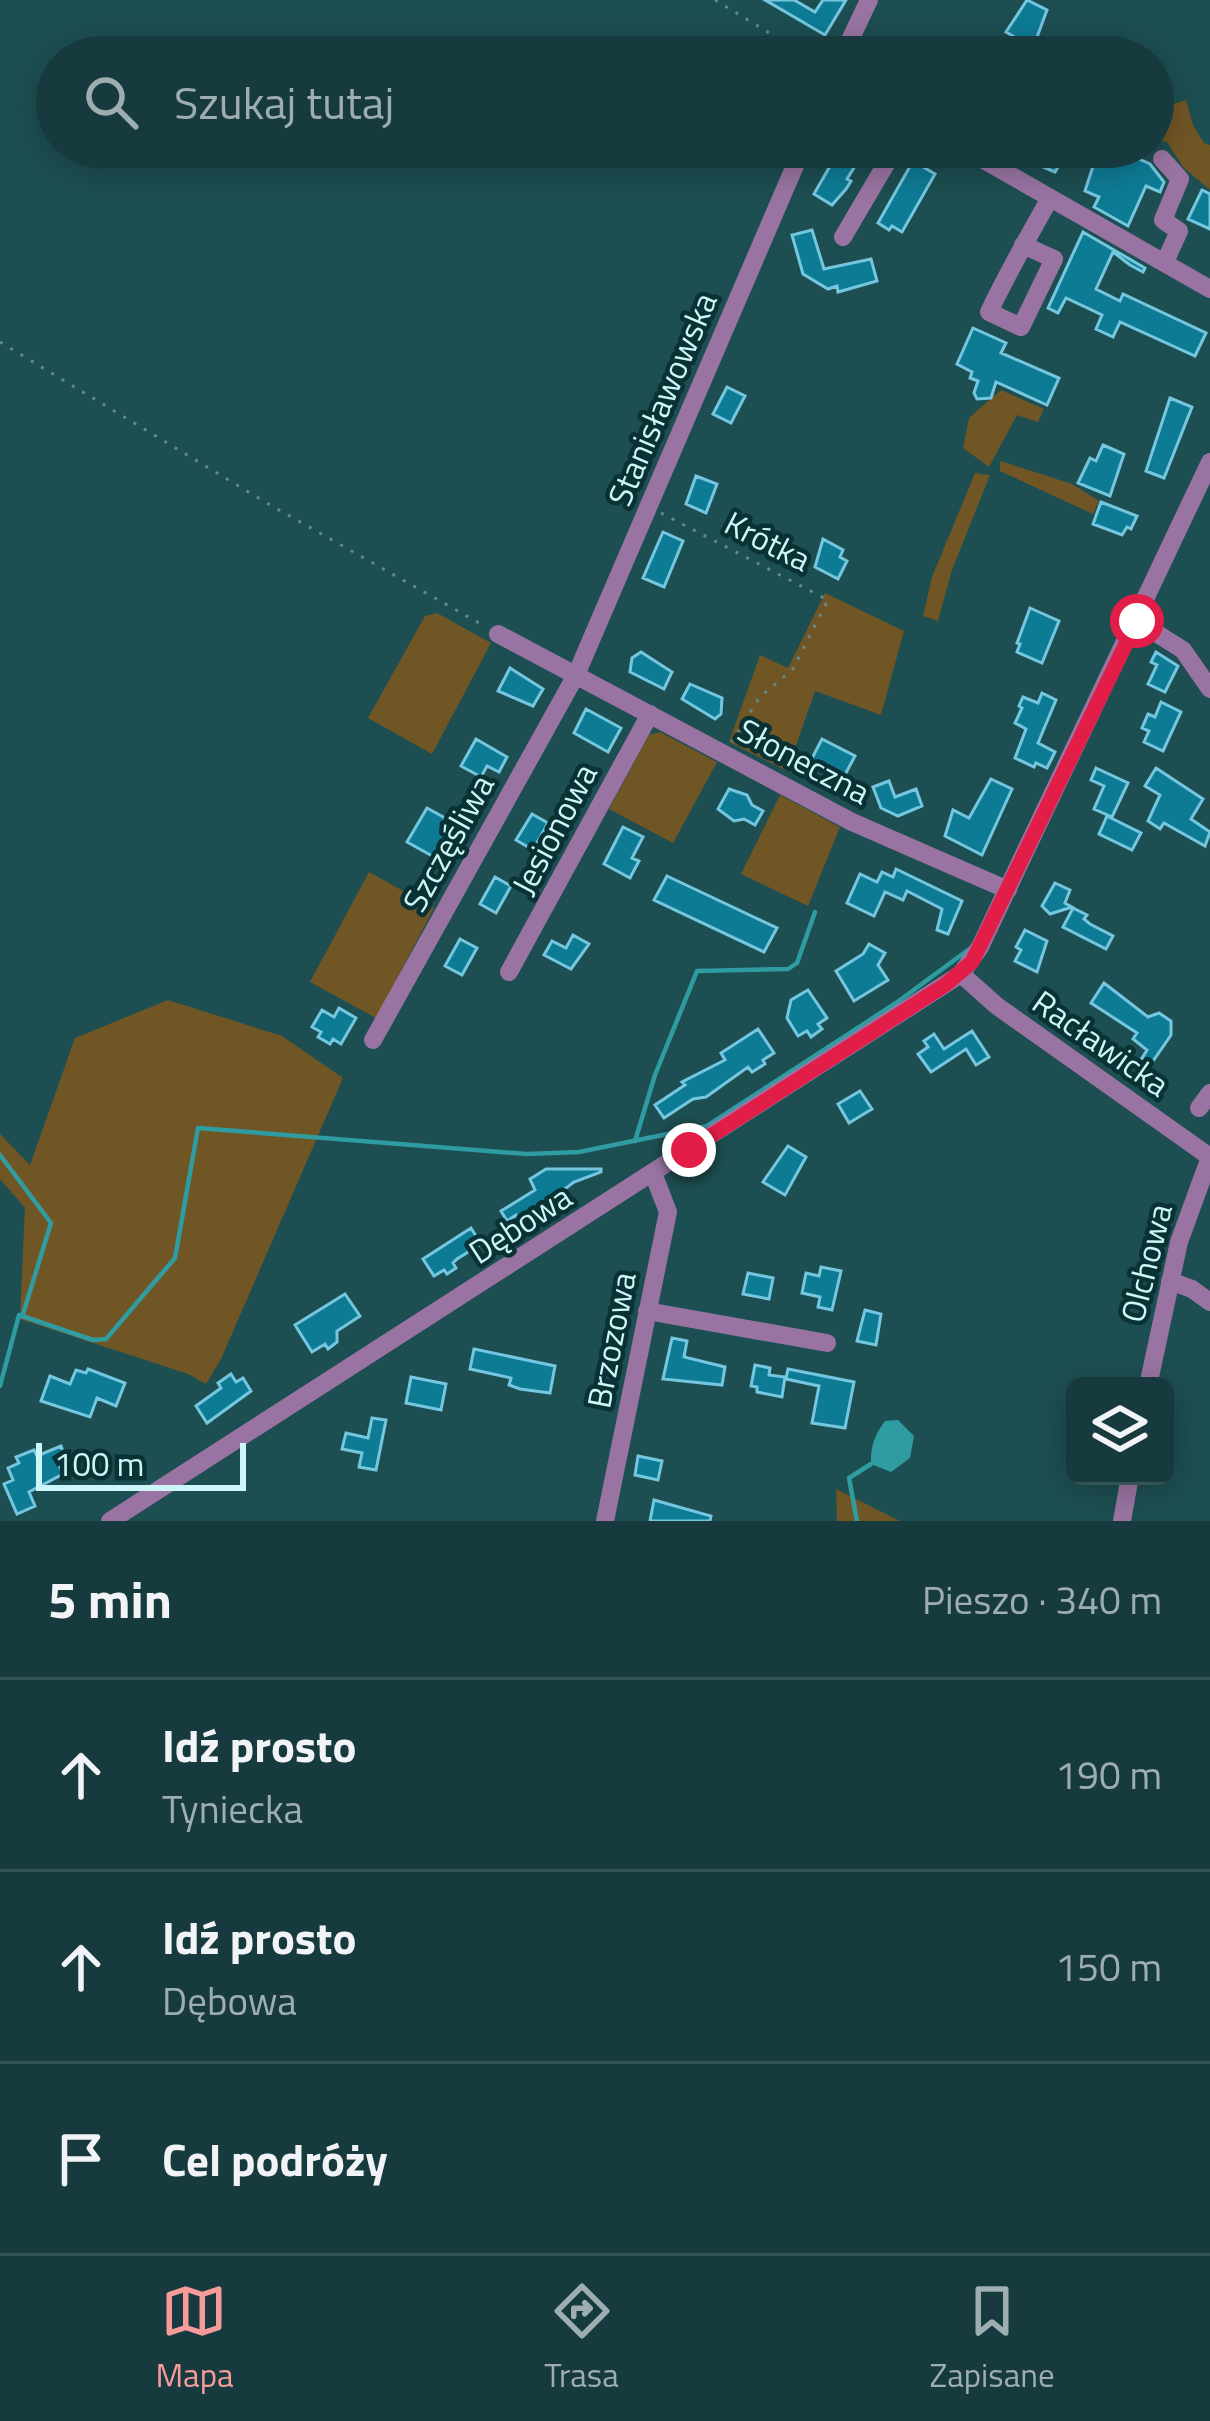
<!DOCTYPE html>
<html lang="pl">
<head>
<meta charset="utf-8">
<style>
	body { margin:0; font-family:"Titillium Web",sans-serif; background:#1f4144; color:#f1f3f6 }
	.controls { position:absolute; right:36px; bottom:36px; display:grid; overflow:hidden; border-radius:18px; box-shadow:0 6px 30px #0003 }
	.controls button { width:108px; height:108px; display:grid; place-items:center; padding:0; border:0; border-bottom:3px solid #355457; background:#163a3d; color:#f1f3f6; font:60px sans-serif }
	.scale { position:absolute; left:36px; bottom:30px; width:210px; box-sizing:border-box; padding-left:12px; border:6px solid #ccf6f8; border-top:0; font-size:33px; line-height:42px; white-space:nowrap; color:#ccf6f8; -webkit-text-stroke:9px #0a3234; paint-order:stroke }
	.stop { position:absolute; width:36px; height:36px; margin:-27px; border:9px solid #e11d48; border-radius:50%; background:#fff }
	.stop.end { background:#e11d48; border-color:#fff; box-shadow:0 3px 12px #0008 }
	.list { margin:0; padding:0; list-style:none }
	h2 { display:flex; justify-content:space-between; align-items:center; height:156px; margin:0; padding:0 48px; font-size:51px }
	h2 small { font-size:39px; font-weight:400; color:#9eadb0 }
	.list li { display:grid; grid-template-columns:78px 1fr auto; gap:36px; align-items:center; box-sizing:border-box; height:192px; padding:0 48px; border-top:3px solid #355457 }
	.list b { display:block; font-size:45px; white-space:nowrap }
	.list p { margin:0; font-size:39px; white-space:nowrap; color:#9eadb0 }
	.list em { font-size:39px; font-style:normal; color:#9eadb0 }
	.icon { flex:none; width:66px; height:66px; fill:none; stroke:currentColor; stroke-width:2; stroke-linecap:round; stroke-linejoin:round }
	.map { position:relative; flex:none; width:1210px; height:1521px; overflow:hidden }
	.search { position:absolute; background:#163a3d; box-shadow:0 6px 30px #0003; left:36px; right:36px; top:36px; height:132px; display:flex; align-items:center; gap:30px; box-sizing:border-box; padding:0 42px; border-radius:66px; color:#9eadb0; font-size:45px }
	.sheet { height:732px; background:#163a3d }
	nav { display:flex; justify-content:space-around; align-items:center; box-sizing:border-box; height:168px; border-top:3px solid #355457; background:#163a3d; font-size:33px; color:#9eadb0 }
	nav a { display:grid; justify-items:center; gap:6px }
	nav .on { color:#f59b9a }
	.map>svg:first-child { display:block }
	.green { fill:#715625 }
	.water { fill:#2f9ca2 }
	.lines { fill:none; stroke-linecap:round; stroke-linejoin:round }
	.stream { stroke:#2f9ca2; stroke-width:4.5 }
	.building { fill:#0e7b95; stroke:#75c6df; stroke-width:3 }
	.path { stroke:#5d8b8e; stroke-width:3; stroke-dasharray:3 9; stroke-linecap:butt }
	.minor { stroke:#9974a2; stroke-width:18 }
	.route { stroke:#e11d48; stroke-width:15 }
	.labels { text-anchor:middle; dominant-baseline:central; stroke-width:9; stroke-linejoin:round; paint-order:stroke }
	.street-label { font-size:33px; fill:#ccf6f8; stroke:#0a3234 }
</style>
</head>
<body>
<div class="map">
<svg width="1210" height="1521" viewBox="0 0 1210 1521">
	<rect width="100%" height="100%" fill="#1d4e51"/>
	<path class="green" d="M1186 100 1193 125 1204 143 1210 145V190L1183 167 1167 142 1153 139V110Z
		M1001 390 1044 409 1038 422 1017 415 989 467 963 448 969 418Z
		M1000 461 1072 484 1099 501 1093 514 1000 471Z
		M975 473 990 475 952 570 938 621 923 616 932 577Z
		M825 593 904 631 881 715 815 691 787 771 729 742 760 655 788 668Z
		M437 613 491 643 432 754 368 718 425 616Z
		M660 732 717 762 673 843 609 809 649 735Z
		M780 795 840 827 808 906 741 874Z
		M369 872 434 908 376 1018 310 982Z
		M168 1000 282 1036 343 1078 221 1359 206 1384 188 1374 20 1319 25 1208 0 1179V1134L30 1165 75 1038Z
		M836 1489 900 1521H837Z"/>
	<path class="water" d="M898 1420 914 1436 910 1458 891 1472 871 1464C870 1447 875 1434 885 1421Z"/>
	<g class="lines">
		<path class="stream" d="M635 1141 655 1075 697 971 788 969 797 963 815 912
			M0 1155 51 1223 23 1314
			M0 1386 19 1315 93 1340 106 1339 175 1258 198 1128 527 1154 579 1152 707 1126 896 1003 968 950
			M857 1521 849 1478 871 1464"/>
	</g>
	<path class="building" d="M765 0H794L815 12 823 0H846L825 35Z
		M1027 0 1047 10 1033 48 1006 32Z
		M841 147H867L847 179 851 181 846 189 832 205 814 194Z
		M1044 147H1070L1055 172 1036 164Z
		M1073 147H1112L1150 164 1164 182 1160 192 1146 186 1128 226 1094 207 1099 197 1085 191 1096 157Z
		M913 161 935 174 902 232 892 226 889 230 878 223Z
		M1202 190 1210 194V229L1188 219Z
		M812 230 824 269 871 259 877 281 838 292 837 286 828 289 803 274 792 235Z
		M1083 232 1145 268 1143 272 1130 265 1113 252 1096 289 1120 301 1123 294 1206 333 1195 356 1120 322 1113 337 1096 329 1102 315 1066 298 1058 313 1048 308Z
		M973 328 1006 343 1001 353 1059 378 1047 405 996 382 991 398 977 399 974 393 978 381 970 378 972 372 957 364Z
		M727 387 745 396 731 423 713 414Z
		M1170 398 1192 407 1164 478 1146 471Z
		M1103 445 1124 454 1110 496 1078 483 1090 458 1096 461Z
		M696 476 717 484 706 513 686 504Z
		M1101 502 1137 516 1131 529 1127 527 1122 535 1093 524Z
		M663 532 683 541 664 587 643 578Z
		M823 539 843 550 840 557 847 561 838 579 815 567Z
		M1030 608 1059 621 1042 663 1017 652 1020 644 1017 643Z
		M641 652 672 672 664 689 630 672 632 658Z
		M1156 652 1178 666 1165 692 1148 684 1157 665 1151 662Z
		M510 668 543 689 533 706 498 691Z
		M690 684 722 698 721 714 715 719 682 699Z
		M1042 693 1056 700 1038 743 1055 752 1047 768 1036 763 1034 767 1015 758 1026 729 1015 723 1022 708 1019 706 1023 697 1038 703Z
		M1161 702 1181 712 1163 751 1144 742 1149 731 1142 728 1148 714 1155 717Z
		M586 709 621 728 608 752 574 733Z
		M476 739 507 757 499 772 487 766 481 777 461 766Z
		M822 739 855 756 840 784 827 777 829 772 810 762Z
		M1096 768 1128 783 1112 817 1094 809 1104 786 1091 780Z
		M1156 768 1203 799 1191 819 1210 832 1205 846 1164 823 1160 829 1148 821 1160 795 1145 786Z
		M991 779 1012 789 982 855 945 836 953 810 969 818Z
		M889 781 895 797 916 789 922 806 898 816 881 808 873 787Z
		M729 789 747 795 752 805 763 811 755 825 744 819 734 821 718 809Z
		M427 808 458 825 448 844 454 847 445 863 407 842Z
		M532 814 548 823 533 850 516 840Z
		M1107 816 1141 833 1132 850 1099 834Z
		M623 827 643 837 632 858 639 861 630 878 604 864Z
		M896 869 962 901 948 934 937 930 942 909 907 891 903 900 885 892 874 916 847 903 860 874 877 882 882 872 893 877Z
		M667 876 777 928 764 952 654 900Z
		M495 877 511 886 496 913 480 904Z
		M1055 883 1070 890 1065 903 1072 907 1050 914 1042 906Z
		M1073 908 1087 915 1084 919 1090 924 1113 936 1106 949 1063 927Z
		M1025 930 1047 941 1037 972 1015 961 1021 950 1016 947Z
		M573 935 589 944 571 969 544 955 552 941 566 948Z
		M460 939 477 948 462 975 445 966Z
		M869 944 885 953 878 965 888 980 854 1001 836 971 863 954Z
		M1104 983 1148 1017 1159 1013 1171 1021V1035L1151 1064 1142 1058 1147 1050 1133 1039 1137 1033 1091 1003Z
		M808 990 827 1018 818 1024 822 1029 811 1037 807 1031 798 1036 787 1018 791 1000Z
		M339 1008 356 1018 341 1044 333 1039 330 1044 318 1037 321 1032 312 1027 322 1010 334 1017Z
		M758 1029 774 1053 763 1060 765 1064 752 1072 748 1067 706 1097 693 1099 664 1118 655 1105 685 1085 682 1082 725 1060 721 1053Z
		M972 1031 989 1057 976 1065 966 1049 931 1072 918 1054 928 1047 924 1041 934 1034 944 1049Z
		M860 1091 872 1109 849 1123 838 1104Z
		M788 1146 806 1157 785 1195 763 1182Z
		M546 1169H601V1172L574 1182 521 1222 516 1215 507 1221 501 1211 535 1190 530 1179Z
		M471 1228 481 1244 457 1259 453 1263 456 1268 447 1274 444 1270 434 1276 423 1259Z
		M821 1267 841 1271 832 1310 818 1307 820 1297 802 1293 806 1273 819 1276Z
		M748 1273 773 1278 769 1299 743 1294Z
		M345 1294 360 1316 337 1331V1342L328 1349 325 1344 312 1352 295 1325Z
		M865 1310 881 1314 876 1345 857 1341Z
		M672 1338 687 1341 684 1357 725 1367 722 1385 663 1379Z
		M474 1349 555 1366 550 1393 520 1389 509 1385 511 1378 470 1369Z
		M755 1365 770 1368 769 1375 785 1377 782 1397 757 1392V1387L751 1386Z
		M88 1369 125 1383 116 1406 97 1398 90 1417 41 1401 50 1376 70 1384 76 1370 86 1373Z
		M788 1369 854 1382 845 1428 812 1423 819 1386 786 1379Z
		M231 1374 236 1382 243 1378 251 1391 207 1423 196 1406 221 1388 218 1383Z
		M411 1377 446 1384 441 1410 406 1403Z
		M372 1418 386 1420 376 1470 359 1467 362 1453 342 1449 346 1433 368 1438Z
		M61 1446 68 1464 60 1467 63 1474 29 1492 35 1506 17 1514 4 1484 13 1480 8 1468 19 1463 16 1457 34 1450 37 1456Z
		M638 1456 662 1461 658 1480 635 1475Z
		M654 1500 711 1516 710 1521H650Z"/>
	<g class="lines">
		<path class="path" d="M715 0 809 57
			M0 342 265 502 486 627
			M661 513 828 600 793 669 759 698 732 742"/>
		<path class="minor" d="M842 57 869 0
			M961 147 1210 289
			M1162 159 1180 179 1163 220 1179 231 1165 262
			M843 237 896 147
			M1023 245 1054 259 1021 327 989 312C1007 274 1028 237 1049 200
			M1137 621 1183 650 1210 689
			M498 634 852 822 1008 890
			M509 972 650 714
			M961 974 997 1006 1210 1157
			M373 1040 576 675 803 147
			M1199 1108 1210 1093
			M1170 1281 1192 1289 1210 1302
			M647 1311 827 1343
			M1148 1386 1179 1242 1210 1157
			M110 1521 961 974 980 947 1210 462
			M605 1521 668 1212 653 1173
			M1122 1521 1130 1476"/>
	</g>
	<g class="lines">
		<path class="route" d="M689 1150 945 985 972 962 1137 621"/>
	</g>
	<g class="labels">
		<g class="street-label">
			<text transform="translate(662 399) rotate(-67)">Stanisławowska</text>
			<text transform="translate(768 541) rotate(27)">Krótka</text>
			<text transform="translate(804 761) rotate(28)">Słoneczna</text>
			<text transform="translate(554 829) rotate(-62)">Jesionowa</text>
			<text transform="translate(448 843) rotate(-61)">Szczęśliwa</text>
			<text transform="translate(1101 1043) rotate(35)">Racławicka</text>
			<text transform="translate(520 1224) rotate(-33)">Dębowa</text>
			<text transform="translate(1146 1263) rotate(-76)">Olchowa</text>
			<text transform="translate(611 1340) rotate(-79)">Brzozowa</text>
		</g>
	</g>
</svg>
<div class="controls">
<button><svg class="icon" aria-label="layers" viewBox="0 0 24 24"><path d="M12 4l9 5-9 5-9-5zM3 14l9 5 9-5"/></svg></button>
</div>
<div class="scale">100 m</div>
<div class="stop" style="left:1137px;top:621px"></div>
<div class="stop end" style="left:689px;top:1150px"></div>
<div class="search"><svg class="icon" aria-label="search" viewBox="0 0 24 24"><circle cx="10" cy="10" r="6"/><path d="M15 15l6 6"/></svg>Szukaj tutaj</div>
</div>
<section class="sheet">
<h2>5 min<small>Pieszo · 340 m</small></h2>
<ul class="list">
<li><svg class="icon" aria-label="ahead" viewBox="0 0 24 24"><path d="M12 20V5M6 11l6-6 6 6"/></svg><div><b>Idź prosto</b><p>Tyniecka</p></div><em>190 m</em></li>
<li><svg class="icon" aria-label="ahead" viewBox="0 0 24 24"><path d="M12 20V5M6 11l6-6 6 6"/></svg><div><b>Idź prosto</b><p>Dębowa</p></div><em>150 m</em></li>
<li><svg class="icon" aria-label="arrive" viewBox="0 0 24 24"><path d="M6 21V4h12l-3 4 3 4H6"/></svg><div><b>Cel podróży</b></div></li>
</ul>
</section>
<nav>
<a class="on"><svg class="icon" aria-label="map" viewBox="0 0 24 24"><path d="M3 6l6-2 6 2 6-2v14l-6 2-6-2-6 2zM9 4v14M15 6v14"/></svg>Mapa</a>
<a><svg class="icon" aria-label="directions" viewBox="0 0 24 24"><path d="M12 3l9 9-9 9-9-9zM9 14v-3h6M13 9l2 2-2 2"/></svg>Trasa</a>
<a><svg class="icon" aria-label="saved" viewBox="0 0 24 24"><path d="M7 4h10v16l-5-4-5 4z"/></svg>Zapisane</a>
</nav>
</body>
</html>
